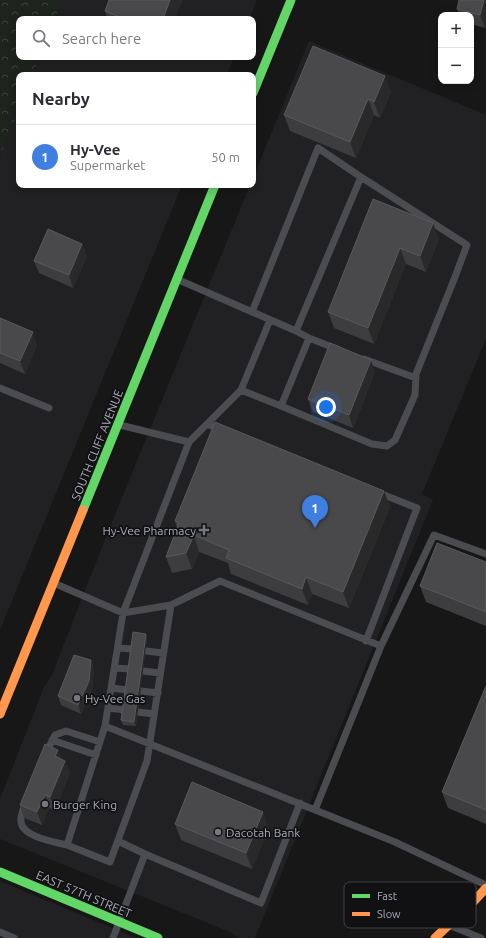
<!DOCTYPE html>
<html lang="en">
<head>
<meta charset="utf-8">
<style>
	body { margin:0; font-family:Ubuntu,sans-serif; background:#f2f2f3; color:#2b2b33 }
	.controls { position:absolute; right:12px; top:12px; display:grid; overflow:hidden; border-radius:8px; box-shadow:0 2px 10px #0003 }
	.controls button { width:36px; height:36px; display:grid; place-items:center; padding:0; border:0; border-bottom:1px solid #e1e1e2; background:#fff; color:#2b2b33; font:20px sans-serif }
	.you { position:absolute; left:326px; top:407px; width:14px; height:14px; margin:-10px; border:3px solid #fff; border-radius:50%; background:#1a73e8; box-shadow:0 0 0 6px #1a73e833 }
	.badge { display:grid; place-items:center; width:26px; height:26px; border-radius:50%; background:#757880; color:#fff; font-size:13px; font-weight:700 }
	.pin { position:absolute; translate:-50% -33px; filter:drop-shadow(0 1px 2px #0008) }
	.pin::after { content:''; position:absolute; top:21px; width:14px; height:12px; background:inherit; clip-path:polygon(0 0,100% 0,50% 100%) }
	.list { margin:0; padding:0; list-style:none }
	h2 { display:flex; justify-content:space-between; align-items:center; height:52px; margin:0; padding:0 16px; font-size:17px }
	h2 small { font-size:13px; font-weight:400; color:#7c7c81 }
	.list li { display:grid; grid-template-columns:26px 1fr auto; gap:12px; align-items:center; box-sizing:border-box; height:64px; padding:0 16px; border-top:1px solid #e1e1e2 }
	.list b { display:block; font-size:15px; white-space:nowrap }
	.list p { margin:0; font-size:13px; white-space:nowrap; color:#7c7c81 }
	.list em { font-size:13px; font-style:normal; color:#7c7c81 }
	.icon { flex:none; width:22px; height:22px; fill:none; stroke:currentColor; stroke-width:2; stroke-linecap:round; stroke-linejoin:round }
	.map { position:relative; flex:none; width:486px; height:938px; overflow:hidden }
	.search { position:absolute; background:#fff; box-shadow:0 2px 10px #0003; left:16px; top:16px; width:240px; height:44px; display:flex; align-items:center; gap:10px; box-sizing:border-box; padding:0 14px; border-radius:8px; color:#7c7c81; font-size:15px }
	.panel { position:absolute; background:#fff; box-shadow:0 2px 10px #0003; left:16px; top:72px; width:240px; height:116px; border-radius:8px }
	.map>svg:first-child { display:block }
	.built { fill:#212123 }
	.park { fill:url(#park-crowns) }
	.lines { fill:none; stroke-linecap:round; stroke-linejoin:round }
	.lane { stroke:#4b4c50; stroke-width:7 }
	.fast { stroke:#63d668; stroke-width:9 }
	.slow { stroke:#ff974d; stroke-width:9 }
	.wall { fill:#3d3d3f }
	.shaded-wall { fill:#29292a }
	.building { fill:#49494c; stroke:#58595d }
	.poi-dot { fill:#757880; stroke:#111113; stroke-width:1.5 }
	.labels { text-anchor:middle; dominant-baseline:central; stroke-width:3.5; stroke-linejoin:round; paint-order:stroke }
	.street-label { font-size:12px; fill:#a8adb8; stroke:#111113 }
	.poi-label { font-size:12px; fill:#a8adb8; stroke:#111113; text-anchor:start }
	.key { fill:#111113; stroke:#3e4045; stroke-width:1 }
	.key-label { font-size:11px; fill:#a8adb8 }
</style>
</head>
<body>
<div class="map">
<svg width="486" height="938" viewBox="0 0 486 938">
	<defs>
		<pattern id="park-crowns" width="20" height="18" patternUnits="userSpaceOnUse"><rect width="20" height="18" fill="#1d241e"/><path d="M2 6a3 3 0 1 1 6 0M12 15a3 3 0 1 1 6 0" fill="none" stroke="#3b413d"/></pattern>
	</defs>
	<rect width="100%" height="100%" fill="#171717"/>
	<path class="built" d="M63 0H257L249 19H55Z
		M309 41 486 115V339L422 494 433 500 255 938H238L230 932 0 839V799L44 687 51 677 110 527 250 185H253V178Z
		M40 57H234L227 75H33Z
		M19 109V185H182L0 630V156Z
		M0 881 136 938H0Z"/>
	<path class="park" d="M0 0H63L55 19H19V57H40L33 75H19V109L0 156Z"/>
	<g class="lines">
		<path class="lane" d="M179 280 296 331
			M309 338 337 349
			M364 359 416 378
			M0 388 49 408
			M241 390 281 406 309 338 296 331 361 177 318 148 252 312
			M281 406 372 444 387 446 395 440 415 395 416 374 455 277 467 245 361 177
			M207 424 222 430
			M189 442 241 390 270 320
			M56 584 123 613 189 442 120 425
			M171 605 147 761 110 862 67 845 105 726 123 613Z
			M171 605 220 581 381 646 434 535 486 554
			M366 641 417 508 379 493
			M118 648 133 649
			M146 651 163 653
			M115 668 130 669
			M143 671 160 673
			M111 688 128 690
			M141 691 158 693
			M108 708 125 710
			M138 712 154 714
			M105 726 395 842 486 885
			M52 740 96 755
			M46 753 55 735 66 731 100 742
			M25 804C23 810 20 816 21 822 23 837 54 842 67 845
			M315 810 381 646
			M145 854 261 903 300 803
			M451 926 481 938
			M0 932 14 938
			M113 938 145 854 118 841"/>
		<path class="fast" d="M253 93 291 0
			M83 510 215 185
			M0 872 158 938"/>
		<path class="slow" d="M0 714 83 510
			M435 938 474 901 486 888"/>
	</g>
	<path class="wall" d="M486 0V24L485 28 471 24V15H459L457 9Z
		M105 11 175 19H108Z
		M391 92 380 118 374 115 356 158 290 131 284 115Z
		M373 199 439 239 426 272 406 264 374 344 334 328 328 312Z
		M87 256 73 288 39 273 34 261Z
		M0 318 37 345 25 374 0 363Z
		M375 372 353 428 313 412 308 399Z
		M384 491 390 507 349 608 312 594 308 605 231 574 228 563 199 552 192 569 172 573 166 557 177 529 175 521Z
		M486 562V626L426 602 420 586Z
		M146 634 147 638 136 726 123 725 121 720Z
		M91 660 94 669 92 690 81 714 61 705 58 696Z
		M486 686V824L448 808 442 792Z
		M58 750 61 759 65 761 70 773 55 810 49 808 42 825 24 818 20 805Z
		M175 824 269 828 252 869 181 840Z"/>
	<path class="shaded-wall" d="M170 0H183L175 19H163Z
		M484 0H486V24L485 28 480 15Z
		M385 76 391 92 380 118 374 102Z
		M368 99 374 115 356 158 350 142Z
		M433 223 439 239 426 272 420 256Z
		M82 244 87 256 73 288 69 275Z
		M400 248 406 264 374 344 368 328Z
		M33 332 37 345 25 374 20 361Z
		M371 360 375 372 353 428 349 415Z
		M384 491 390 507 349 608 343 592Z
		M194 535 199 552 192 569 186 553Z
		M306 577 312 594 308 605 302 589Z
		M146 634 147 638 136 726 134 722Z
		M91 660 94 669 92 690 81 714 78 705Z
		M58 750 63 762 55 756Z
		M65 761 70 773 55 810 50 797Z
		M45 795 49 808 42 825 37 812Z
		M263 812 269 828 252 869 246 853Z"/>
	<path class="building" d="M109 0H170L163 19H124L105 11Z
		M459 0H484L480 15 457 9Z
		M313 46 385 76 374 102 368 99 350 142 284 115Z
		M373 199 433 223 420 256 400 248 368 328 328 312Z
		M48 229 82 244 69 275 34 261Z
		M0 318 33 332 20 361 0 353Z
		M330 343 371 360 349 415 308 399Z
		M215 422 384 491 343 592 306 577 302 589 226 558 229 550 194 535 186 553 166 557 179 523 175 521Z
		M437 543 486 562V612L420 586Z
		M133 632 146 634 134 722 121 720Z
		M74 655 91 660 89 681 78 705 58 696Z
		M486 686V810L442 792Z
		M45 744 58 750 55 756 65 761 50 797 45 795 37 812 20 805Z
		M192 782 263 812 246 853 175 824Z"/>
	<g class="poi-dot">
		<path d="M202 524h4v4h4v4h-4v4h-4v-4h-4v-4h4z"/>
		<circle cx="77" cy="698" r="4"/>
		<circle cx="45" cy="804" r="4"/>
		<circle cx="218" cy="832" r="4"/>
	</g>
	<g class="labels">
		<g class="street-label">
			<text transform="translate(97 445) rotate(-68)">SOUTH CLIFF AVENUE</text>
			<text transform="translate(84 894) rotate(23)">EAST 57TH STREET</text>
		</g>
		<g class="poi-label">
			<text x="196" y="530" text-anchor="end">Hy-Vee Pharmacy</text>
			<text x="85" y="698">Hy-Vee Gas</text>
			<text x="53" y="804">Burger King</text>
			<text x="226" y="832">Dacotah Bank</text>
		</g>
	</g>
	<rect x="344" y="882" width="132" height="46" rx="6" class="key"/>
	<rect x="352" y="894" width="18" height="4" fill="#63d668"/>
	<rect x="352" y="912" width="18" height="4" fill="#ff974d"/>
	<g class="key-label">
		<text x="377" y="900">Fast</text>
		<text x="377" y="918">Slow</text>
	</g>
</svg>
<div class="controls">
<button>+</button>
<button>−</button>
</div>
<div class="you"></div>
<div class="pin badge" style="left:315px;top:528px;background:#3f7fe0">1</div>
<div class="search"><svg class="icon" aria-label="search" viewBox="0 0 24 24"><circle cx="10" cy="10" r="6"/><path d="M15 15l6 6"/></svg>Search here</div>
<section class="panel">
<h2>Nearby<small></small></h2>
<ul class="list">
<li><span class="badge" style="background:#3f7fe0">1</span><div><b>Hy-Vee</b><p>Supermarket</p></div><em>50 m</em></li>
</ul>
</section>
</div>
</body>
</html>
